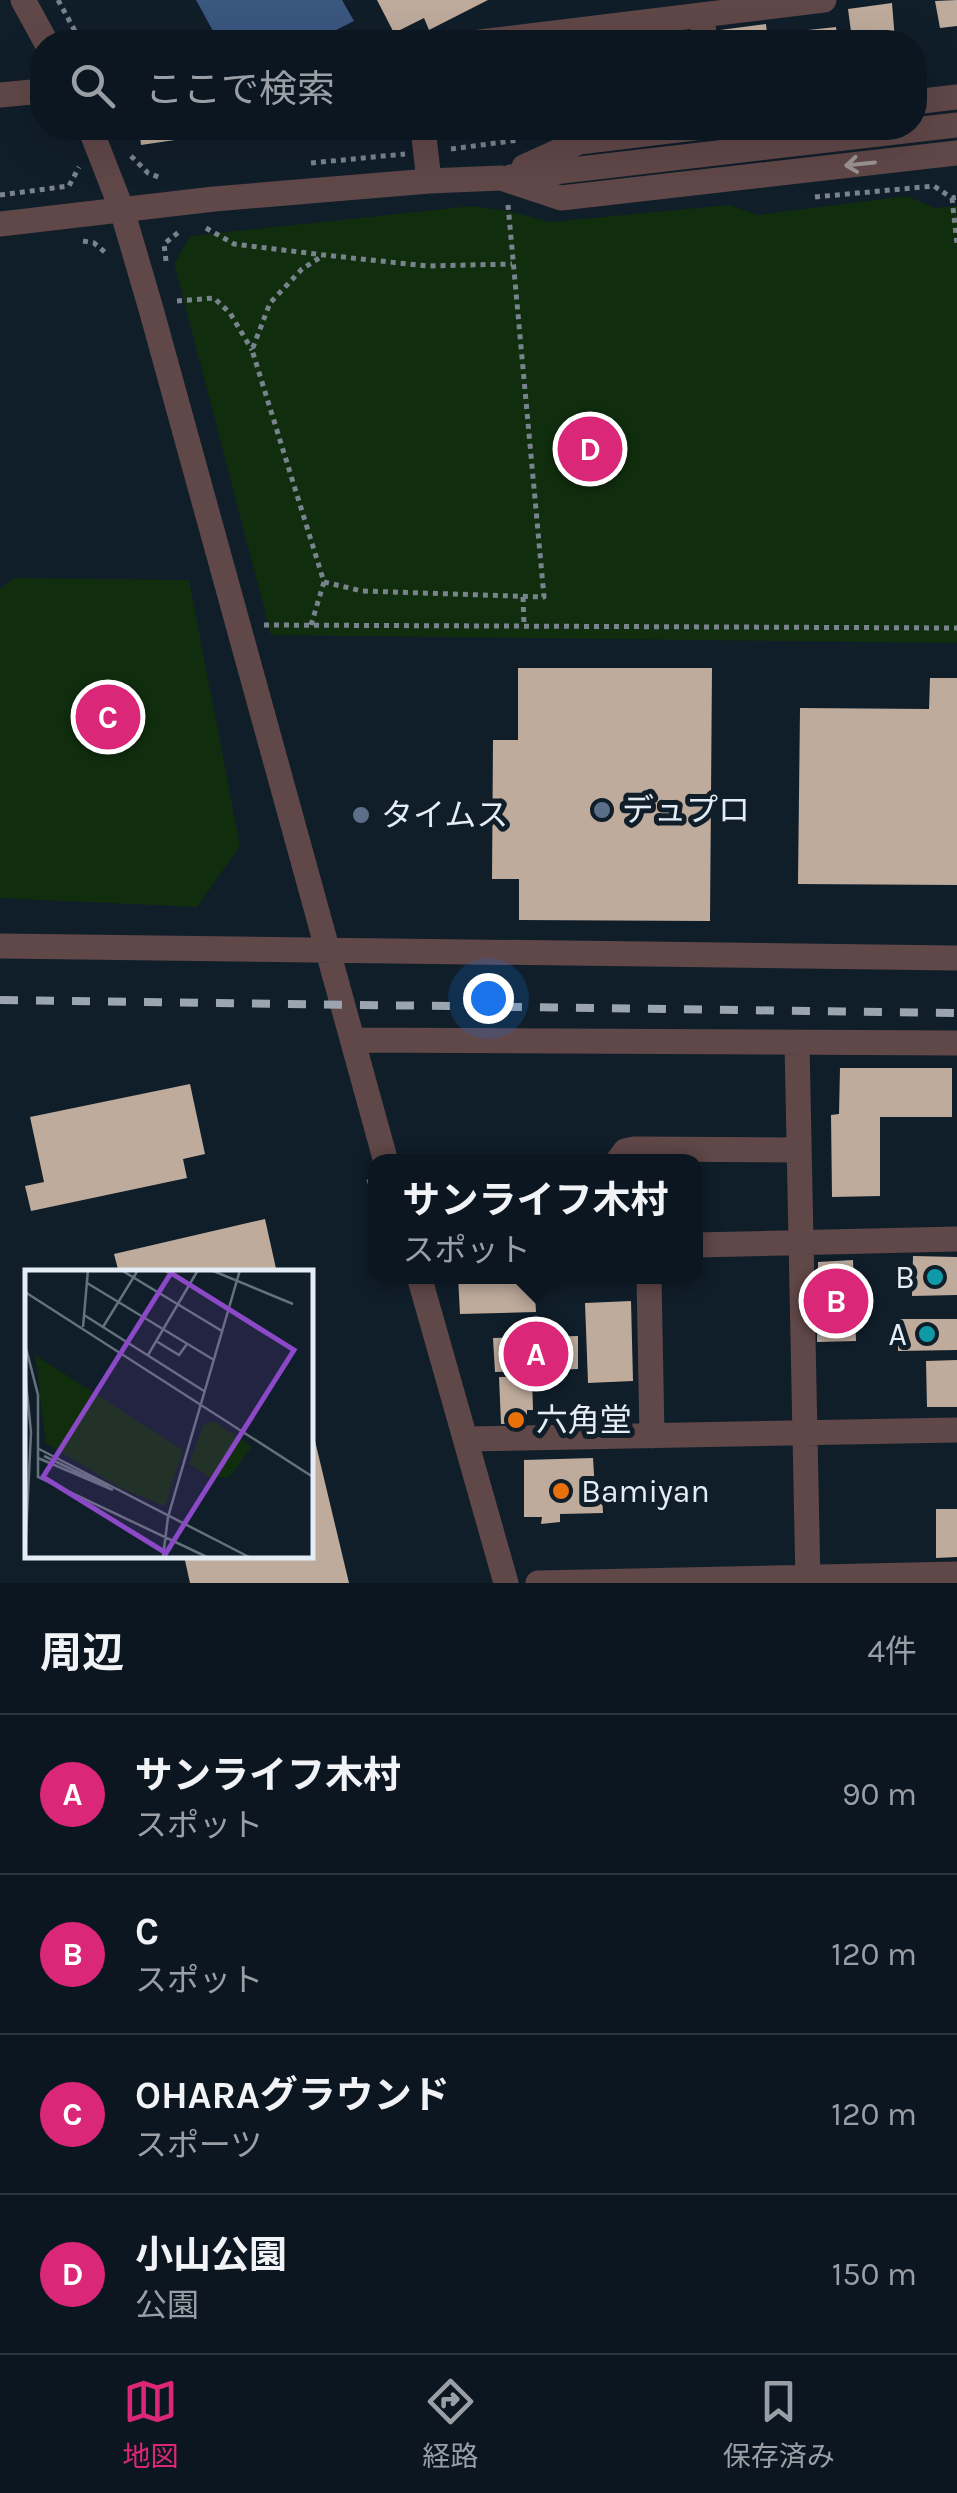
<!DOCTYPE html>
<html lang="ja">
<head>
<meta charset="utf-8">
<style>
	body { margin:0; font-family:Karla,"Noto Sans JP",sans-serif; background:#151f29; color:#f1f3f6 }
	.you { position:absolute; left:488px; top:998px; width:35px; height:35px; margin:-25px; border:8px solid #fff; border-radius:50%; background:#1a73e8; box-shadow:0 0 0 15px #1a73e833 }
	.badge { display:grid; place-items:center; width:65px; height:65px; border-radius:50%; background:#db2777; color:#fff; font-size:32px; font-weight:700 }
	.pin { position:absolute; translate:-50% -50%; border:5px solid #fff; box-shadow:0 2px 10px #0006 }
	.popup { position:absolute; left:368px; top:1154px; width:335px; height:130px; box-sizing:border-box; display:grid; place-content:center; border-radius:20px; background:#0c1620; filter:drop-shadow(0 2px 8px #0005); font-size:32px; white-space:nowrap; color:#9a9fa5 }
	.popup b { font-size:38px; color:#f1f3f6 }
	.popup::after { content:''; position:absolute; left:50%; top:100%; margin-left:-20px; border:20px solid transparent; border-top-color:#0c1620 }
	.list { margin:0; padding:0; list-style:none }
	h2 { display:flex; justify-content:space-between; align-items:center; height:130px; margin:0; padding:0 40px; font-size:42px }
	h2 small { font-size:32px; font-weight:400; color:#9a9fa5 }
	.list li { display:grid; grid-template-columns:65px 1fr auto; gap:30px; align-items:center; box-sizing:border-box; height:160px; padding:0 40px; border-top:2px solid #2c353e }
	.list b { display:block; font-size:38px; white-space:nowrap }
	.list p { margin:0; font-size:32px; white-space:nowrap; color:#9a9fa5 }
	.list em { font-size:32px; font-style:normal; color:#9a9fa5 }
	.icon { flex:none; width:55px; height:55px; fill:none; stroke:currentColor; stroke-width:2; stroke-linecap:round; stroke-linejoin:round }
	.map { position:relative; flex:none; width:957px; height:1583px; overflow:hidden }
	.search { position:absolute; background:#0c1620; box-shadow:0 10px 40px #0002; left:30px; right:30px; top:30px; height:110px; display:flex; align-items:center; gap:25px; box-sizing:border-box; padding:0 35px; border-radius:40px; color:#9a9fa5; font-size:38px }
	.sheet { height:770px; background:#0c1620 }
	nav { display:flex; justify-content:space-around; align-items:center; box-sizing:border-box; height:140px; border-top:2px solid #2c353e; background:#0c1620; font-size:28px; color:#9a9fa5 }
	nav a { display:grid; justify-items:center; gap:5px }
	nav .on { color:#db2777 }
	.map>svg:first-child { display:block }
	.green { fill:#102e0e }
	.water { fill:#3a5780 }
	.building { fill:#beab9c }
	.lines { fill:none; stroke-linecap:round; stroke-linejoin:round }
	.path { stroke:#78838e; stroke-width:5; stroke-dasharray:5 5; stroke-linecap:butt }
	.minor { stroke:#604748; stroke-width:25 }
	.rail { stroke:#9aa5af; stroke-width:8; stroke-dasharray:18 18; stroke-linecap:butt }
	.oneway { stroke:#9b9296 }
	.service-dot { fill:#5c6f8a; stroke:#101e2a; stroke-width:4 }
	.culture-dot { fill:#0f9aa8; stroke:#101e2a; stroke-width:4 }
	.food-dot { fill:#e8710a; stroke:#101e2a; stroke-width:4 }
	.labels { text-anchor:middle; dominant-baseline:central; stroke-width:10; stroke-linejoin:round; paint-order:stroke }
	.poi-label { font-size:32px; fill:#e4edf6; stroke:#101e2a; text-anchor:start }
	.inset-road { fill:none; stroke:#65717c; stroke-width:2.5 }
	.view { fill:#8b49c7; fill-opacity:0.15; stroke:#8b49c7; stroke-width:5 }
	.inset-edge { fill:none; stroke:#e4edf6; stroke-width:5 }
</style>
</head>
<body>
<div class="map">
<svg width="957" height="1583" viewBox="0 0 957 1583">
	<rect width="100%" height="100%" fill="#101e2a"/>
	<path class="green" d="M907 196 935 208 957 206V643L271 635 174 263 191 236 472 206 508 211 550 222 729 205 758 215Z
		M15 578 189 580 240 846 197 907 0 898V589Z"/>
	<path class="water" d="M196 0H342L354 21 312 42H302L297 35 283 42H266L263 37 252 42H219Z"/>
	<path class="building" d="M377 0H488L429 30 424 18 394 33Z
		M957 0V26L940 28 935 1Z
		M892 3 895 40 844 42 852 39 848 9Z
		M766 24 768 42H721L720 30Z
		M836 27 838 42H782L780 33Z
		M139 128H173L175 140 141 145Z
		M183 128H259L260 130 184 140Z
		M376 128H403L404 137 377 139Z
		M518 668H712L710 921 519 920V879H492L493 740H518Z
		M930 678H957V885L798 884 800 708 929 709Z
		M840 1068H952V1117H880V1196L832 1197 831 1115 839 1114Z
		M190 1084 205 1154 183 1159 187 1178 31 1211 25 1186 44 1182 30 1117Z
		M265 1219 277 1273H119L114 1254Z
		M913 1256 957 1257V1295L912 1296Z
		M853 1260 856 1341 817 1342 818 1262Z
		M458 1276 534 1278 536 1312 460 1314Z
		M631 1301 633 1381 588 1383 585 1303Z
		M898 1319H957V1350L898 1351Z
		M578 1336V1369L495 1372 493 1338Z
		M957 1360V1407H927L926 1361Z
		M532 1376 533 1410H527V1423L501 1424 499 1377Z
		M310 1420 349 1583H190L184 1556H310Z
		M593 1458 595 1491 602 1492 603 1513 560 1514V1522L541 1524 542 1517H524V1460Z
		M936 1509H957V1557L936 1558Z"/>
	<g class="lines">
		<path class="path" d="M58 0 81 42
			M451 149 519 140
			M131 156 148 173 161 178
			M311 163 405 154
			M0 195 69 186 79 167
			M815 197 934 186 952 198 957 197
			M952 198 957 244
			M206 228 234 244 324 255 427 266 512 264
			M83 241 94 243 107 254
			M166 261 164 244 180 231
			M177 301 214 298 230 313 252 350
			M324 582 362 591 544 597 508 205
			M523 597 524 625
			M264 625 957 628
			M311 625 324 582 252 350 270 303 302 269 324 255
			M369 1179 376 1205"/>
		<path class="minor" d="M23 0 46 42
			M702 17 705 42
			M480 42 824 0
			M0 95 42 91
			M914 102 957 97
			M90 128 122 210 151 309 386 1162
			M423 128 429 181
			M524 167 579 142 694 128
			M511 177 957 125
			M0 224 214 199 429 181 501 178 561 198 957 153
			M0 946 957 958
			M353 1040 957 1043
			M797 1043 808 1583
			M617 1162 625 1151 634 1149 799 1150
			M696 1245 957 1239
			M419 1276 506 1583
			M649 1276 652 1436
			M466 1439 957 1430
			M538 1583 957 1574"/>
		<path class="rail" d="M0 1000 957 1013"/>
	</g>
	<defs><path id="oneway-shaft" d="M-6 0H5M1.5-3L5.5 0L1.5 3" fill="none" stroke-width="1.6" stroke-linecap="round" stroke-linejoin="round" transform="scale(2.5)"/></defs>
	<use class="oneway" href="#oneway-shaft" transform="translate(860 164) rotate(174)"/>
	<g class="service-dot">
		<circle cx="602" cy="810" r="10"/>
		<circle cx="361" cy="815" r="10"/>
	</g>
	<g class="culture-dot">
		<circle cx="935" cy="1277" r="10"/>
		<circle cx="927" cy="1334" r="10"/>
	</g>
	<g class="food-dot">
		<circle cx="516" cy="1420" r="10"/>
		<circle cx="561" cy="1491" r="10"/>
	</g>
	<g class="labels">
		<g class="poi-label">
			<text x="622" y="810">デュプロ</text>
			<text x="381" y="815">タイムス</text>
			<text x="915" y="1277" text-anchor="end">B</text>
			<text x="907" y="1334" text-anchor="end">A</text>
			<text x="536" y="1420">六角堂</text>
			<text x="581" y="1491">Bamiyan</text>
		</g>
	</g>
	<g transform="translate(25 1270)">
		<rect width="288" height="288" fill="#101e2a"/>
		<path d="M10 85 158 180 140 236 97 219 21 173ZM189 151 227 177 204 207 186 208 164 194 178 155Z" fill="#102e0e"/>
		<path class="inset-road" d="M96 0 197 61M139 0 204 39M186 0 268 34M62 13 189 90M0 22 288 207M59 45 179 121M58 57 63 0M78 57 113 0M131 71 154 85 162 74M0 74 13 125V207L182 287M123 85 173 0M0 102 6 162 0 287M14 179 224 287M19 186 84 217M13 188 88 220M138 287 143 247 215 0"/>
		<path class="view" d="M146 3 269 80 141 283 18 207Z"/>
		<rect width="288" height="288" class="inset-edge"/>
	</g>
</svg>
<div class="you"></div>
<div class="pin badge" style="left:536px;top:1354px">A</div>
<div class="popup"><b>サンライフ木村</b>スポット</div>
<div class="pin badge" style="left:836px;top:1301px">B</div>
<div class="pin badge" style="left:108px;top:717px">C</div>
<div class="pin badge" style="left:590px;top:449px">D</div>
<div class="search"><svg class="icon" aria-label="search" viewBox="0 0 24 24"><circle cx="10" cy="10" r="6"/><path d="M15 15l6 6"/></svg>ここで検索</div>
</div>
<section class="sheet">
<h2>周辺<small>4件</small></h2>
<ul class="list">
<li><span class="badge">A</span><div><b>サンライフ木村</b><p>スポット</p></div><em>90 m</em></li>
<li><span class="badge">B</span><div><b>C</b><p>スポット</p></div><em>120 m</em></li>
<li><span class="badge">C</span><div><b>OHARAグラウンド</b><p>スポーツ</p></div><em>120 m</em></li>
<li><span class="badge">D</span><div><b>小山公園</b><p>公園</p></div><em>150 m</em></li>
</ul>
</section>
<nav>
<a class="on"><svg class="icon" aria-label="map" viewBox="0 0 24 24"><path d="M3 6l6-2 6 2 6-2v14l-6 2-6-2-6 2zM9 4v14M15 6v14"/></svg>地図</a>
<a><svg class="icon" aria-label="directions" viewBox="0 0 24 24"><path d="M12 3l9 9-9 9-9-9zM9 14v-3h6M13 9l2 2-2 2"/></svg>経路</a>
<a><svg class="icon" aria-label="saved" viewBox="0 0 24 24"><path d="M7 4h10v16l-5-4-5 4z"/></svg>保存済み</a>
</nav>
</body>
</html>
